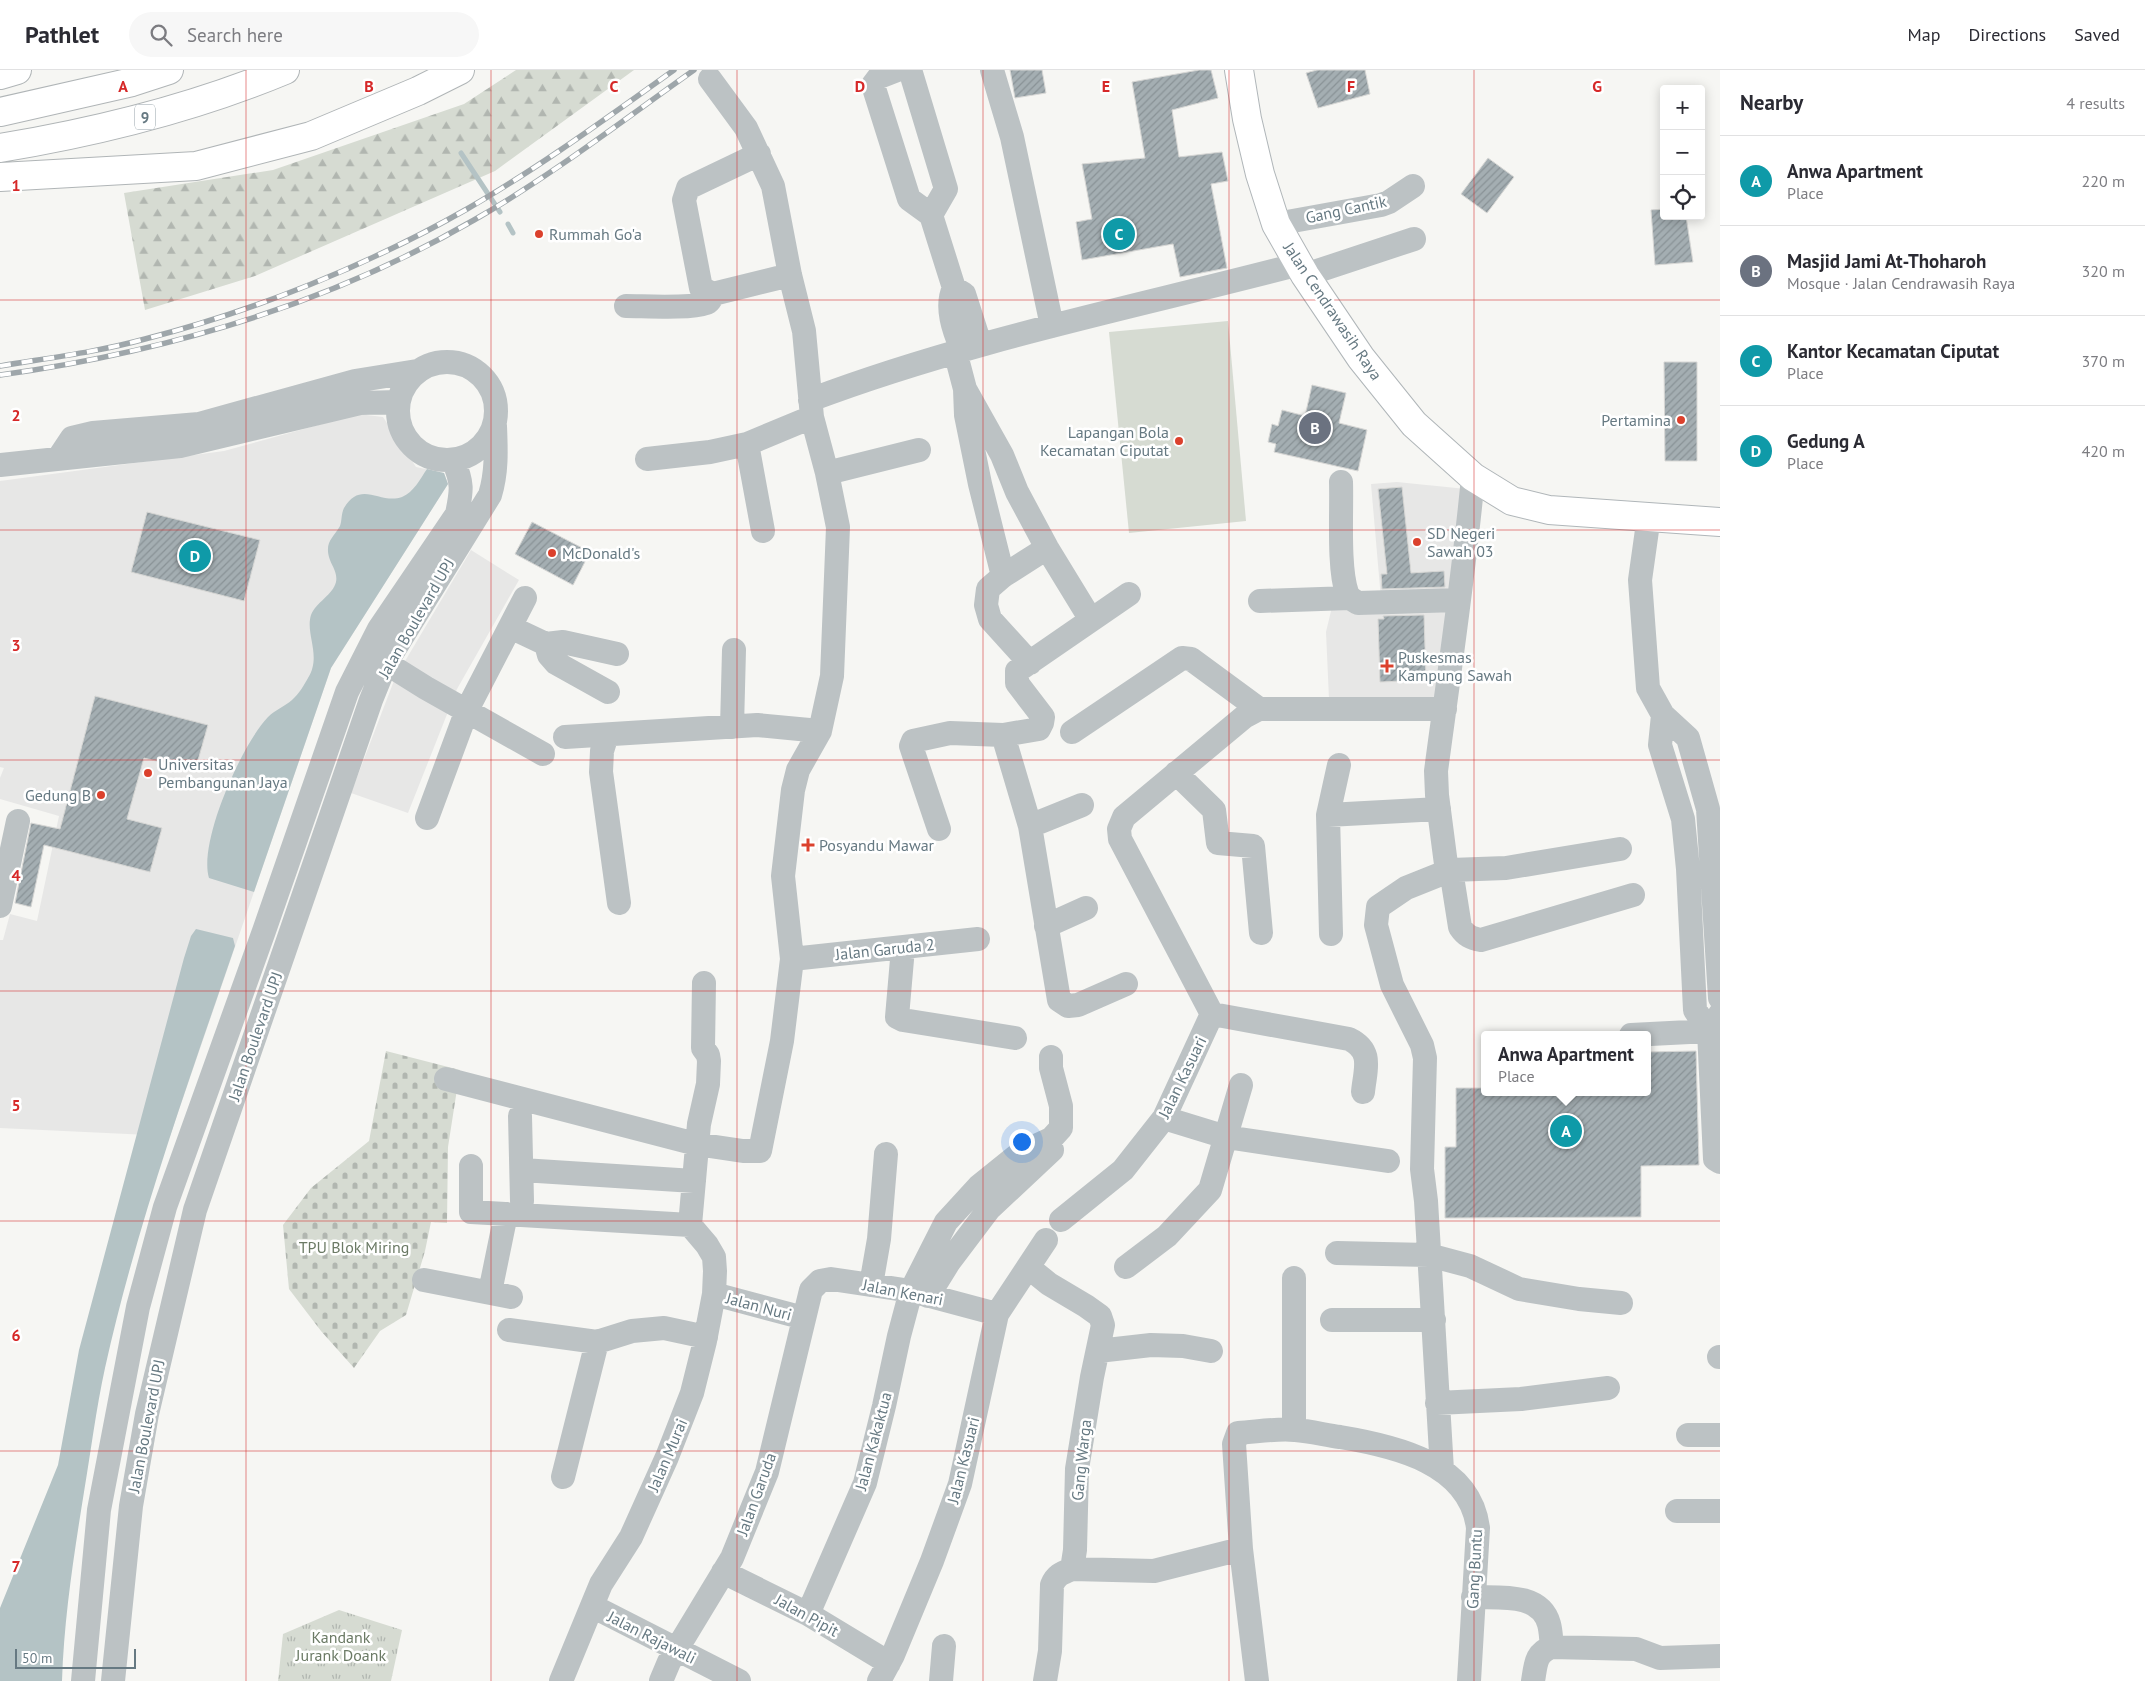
<!DOCTYPE html>
<html lang="en">
<head>
<meta charset="utf-8">
<style>
	body { margin:0; font-family:"PT Sans",sans-serif; background:#f7f7f7; color:#2b2b33 }
	.controls { position:absolute; right:15px; top:15px; display:grid; overflow:hidden; border-radius:5px; box-shadow:0 2px 12px #0003 }
	.controls button { width:45px; height:45px; display:grid; place-items:center; padding:0; border:0; border-bottom:1px solid #e1e1e2; background:#fff; color:#2b2b33; font:25px sans-serif }
	.scale { position:absolute; left:15px; bottom:12px; width:121px; box-sizing:border-box; padding-left:5px; border:2px solid #667982; border-top:0; font-size:14px; line-height:18px; white-space:nowrap; color:#667982; -webkit-text-stroke:4px #fff; paint-order:stroke }
	.you { position:absolute; left:1021px; top:1071px; width:18px; height:18px; margin:-12px; border:4px solid #fff; border-radius:50%; background:#1a73e8; box-shadow:0 0 0 8px #1a73e833 }
	.badge { display:grid; place-items:center; width:32px; height:32px; border-radius:50%; background:#1a73e8; color:#fff; font-size:16px; font-weight:700 }
	.pin { position:absolute; translate:-50% -50%; border:2px solid #fff; box-shadow:0 1px 5px #0006 }
	.popup { position:absolute; left:1481px; top:961px; width:170px; height:65px; box-sizing:border-box; display:grid; place-content:center; border-radius:5px; background:#fff; filter:drop-shadow(0 1px 4px #0005); font-size:16px; white-space:nowrap; color:#7c7c81 }
	.popup b { font-size:19px; color:#2b2b33 }
	.popup::after { content:''; position:absolute; left:50%; top:100%; margin-left:-10px; border:10px solid transparent; border-top-color:#fff }
	.list { margin:0; padding:0; list-style:none }
	h2 { display:flex; justify-content:space-between; align-items:center; height:65px; margin:0; padding:0 20px; font-size:21px }
	h2 small { font-size:16px; font-weight:400; color:#7c7c81 }
	.list li { display:grid; grid-template-columns:32px 1fr auto; gap:15px; align-items:center; box-sizing:border-box; height:90px; padding:0 20px; border-top:1px solid #e1e1e2 }
	.list b { display:block; font-size:19px; white-space:nowrap }
	.list p { margin:0; font-size:16px; white-space:nowrap; color:#7c7c81 }
	.list em { font-size:16px; font-style:normal; color:#7c7c81 }
	.icon { flex:none; width:28px; height:28px; fill:none; stroke:currentColor; stroke-width:2; stroke-linecap:round; stroke-linejoin:round }
	.map { position:relative; flex:none; width:1720px; height:1611px; overflow:hidden }
	header { display:flex; align-items:center; gap:30px; box-sizing:border-box; height:70px; padding:0 25px; background:#fff; border-bottom:1px solid #e1e1e2 }
	header strong { font-size:24px }
	nav { display:flex; gap:28px; margin-inline-start:auto; font-size:18px }
	.search { width:350px; height:45px; background:#f7f7f7; display:flex; align-items:center; gap:12px; box-sizing:border-box; padding:0 18px; border-radius:28px; color:#7c7c81; font-size:19px }
	main { display:flex }
	aside { flex:1; background:#fff }
	.map>svg:first-child { display:block }
	.built { fill:#e7e7e6 }
	.green { fill:#d6dbd2 }
	.forest { fill:url(#forest-firs) }
	.cemetery { fill:url(#cemetery-stones) }
	.park { fill:url(#park-tufts) }
	.water { fill:#b4c3c5 }
	.lines { fill:none; stroke-linecap:round; stroke-linejoin:round }
	.stream { stroke:#b4c3c5; stroke-width:5 }
	.building { fill:url(#building-hatch); stroke:#d7d7d5 }
	.major-casing { stroke:#b0b6b9; stroke-width:30 }
	.highway-casing { stroke:#b0b5b7; stroke-width:30 }
	.minor { stroke:#bcc2c4; stroke-width:24 }
	.major { stroke:#fff; stroke-width:28 }
	.highway { stroke:#fff; stroke-width:28 }
	.rail-casing { stroke:#9ea6aa; stroke-width:5.5 }
	.rail { stroke:#fff; stroke-width:4; stroke-dasharray:11; stroke-linecap:butt }
	.grid { fill:none; stroke:#d62828; stroke-width:1; stroke-opacity:0.55 }
	.poi-dot { fill:#db412d; stroke:#fff; stroke-width:2 }
	.labels { text-anchor:middle; dominant-baseline:central; stroke-width:5; stroke-linejoin:round; paint-order:stroke }
	.shield { fill:#fff; stroke:#94a1a8; stroke-width:1 }
	.shield-label { font-size:15px; font-weight:bold; fill:#667982 }
	.street-label { font-size:16px; fill:#667982; stroke:#fff }
	.poi-label { font-size:16px; fill:#667982; stroke:#fff; text-anchor:start }
	.park-label { font-size:16px; fill:#6b7a65; stroke:#fff }
	.grid-label { font-size:16px; text-anchor:middle; font-weight:bold; fill:#d62828; stroke:#fff; stroke-width:5; stroke-linejoin:round; paint-order:stroke }
</style>
</head>
<body>
<header>
<strong>Pathlet</strong>
<div class="search"><svg class="icon" aria-label="search" viewBox="0 0 24 24"><circle cx="10" cy="10" r="6"/><path d="M15 15l6 6"/></svg>Search here</div>
<nav><a>Map</a><a>Directions</a><a>Saved</a></nav>
</header>
<main>
<div class="map">
<svg width="1720" height="1611" viewBox="0 0 1720 1611">
	<defs>
		<pattern id="forest-firs" width="22" height="20" patternUnits="userSpaceOnUse" patternTransform="scale(1.25)"><rect width="22" height="20" fill="#d6dbd2"/><path d="M5 1l3.5 6h-7zM16 11l3.5 6h-7z" fill="#b1b6b0"/></pattern>
		<pattern id="cemetery-stones" width="16" height="16" patternUnits="userSpaceOnUse" patternTransform="scale(1.25)"><rect width="16" height="16" fill="#d6dbd2"/><path d="M2 7V4a2 2 0 0 1 4 0v3zM10 15v-3a2 2 0 0 1 4 0v3z" fill="#b1b6b0"/></pattern>
		<pattern id="park-tufts" width="24" height="20" patternUnits="userSpaceOnUse" patternTransform="scale(1.25)"><rect width="24" height="20" fill="#d6dbd2"/><path d="M3 7l-1-3M5 7V3M7 7l1-3M15 17l-1-3M17 17v-4M19 17l1-3" fill="none" stroke="#b1b6b0"/></pattern>
		<pattern id="building-hatch" width="6" height="6" patternUnits="userSpaceOnUse" patternTransform="scale(1.25)"><rect width="6" height="6" fill="#a4aeb2"/><path d="M-1 1l2-2M0 6l6-6M5 7l2-2" fill="none" stroke="#899296"/></pattern>
	</defs>
	<rect width="100%" height="100%" fill="#f6f6f3"/>
	<path class="built" d="M358 344 383 347 416 397 444 403 448 414 331 598 170 1066 0 1058V870H3L10 844 37 851 59 746 0 729V708L4 698 0 697V411L224 381Z
		M1397 412 1466 419 1451 526 1381 529 1371 414Z
		M471 480 519 510 457 619 408 743 351 723 395 608Z
		M1453 533 1443 632 1329 629 1326 562 1332 537Z"/>
	<path class="green" d="M1228 251 1246 451 1129 463 1109 262Z"/>
	<path class="forest" d="M516 0H634L495 101 255 206 145 240 124 123 273 100 464 34Z"/>
	<path class="cemetery" d="M386 981 460 1000 448 1077 447 1153 431 1152 425 1181 406 1245 380 1261 354 1298 321 1261 289 1219 283 1155 311 1118 369 1071Z"/>
	<path class="park" d="M339 1540 402 1560 391 1611H278L283 1564Z"/>
	<path class="water" d="M427 399 444 403 448 414 331 598 254 822 209 808C198 772 242 674 268 647 275 640 285 636 292 630 299 624 304 615 308 608 322 586 305 564 311 545 316 532 333 525 336 512 338 502 331 495 329 487 325 472 333 468 340 456 342 451 341 444 344 438 361 409 380 435 402 427 414 422 420 409 427 399Z
		M196 859 233 868 235 876C187 1016 137 1154 105 1298 96 1339 91 1381 84 1422 74 1484 64 1548 62 1611H0V1538L58 1395 79 1280 184 888 191 866Z"/>
	<g class="lines">
		<path class="stream" d="M461 83 500 142
			M508 154 513 163"/>
	</g>
	<path class="building" d="M1010 0H1042L1046 23 1015 28Z
		M1199 0H1211L1218 28 1172 40 1179 87 1222 82 1228 111 1211 114 1227 198 1180 207 1173 174 1082 190 1076 152 1092 149 1082 94 1145 88 1132 12Z
		M1317 0H1365L1370 24 1318 38 1306 3Z
		M1488 88 1514 107 1487 143 1461 124Z
		M1664 139V146H1686L1693 192 1655 195 1651 140Z
		M1664 292H1697V391H1665Z
		M1312 315 1346 323 1339 353 1367 360 1358 401 1274 382 1276 374 1268 372 1272 354 1278 356 1282 340 1305 346Z
		M1402 417 1411 503 1444 501 1445 517 1382 519 1381 504H1387L1378 419Z
		M147 442 260 470 244 531 131 502Z
		M532 452 590 482 573 515 515 484Z
		M1424 545 1426 610 1380 612 1378 549H1384L1383 546Z
		M95 626 208 655 195 701 144 688 127 749 162 758 150 802 44 775 31 837 15 833 31 753 60 759Z
		M1696 981 1699 1095 1641 1096V1147L1445 1148V1077H1456V1018H1485V1022H1647V982Z"/>
	<g class="lines">
		<g class="major-casing">
			<path id="major" d="M1239 0 1247 49 1260 104 1276 154 1305 205 1361 288 1414 354 1473 407 1512 431 1549 440 1720 452"/>
		</g>
		<g class="highway-casing">
			<path id="highway" d="M0 5 17 0
				M0 42 132 12 169 0
				M0 78C97 62 194 38 285 0
				M0 107 196 96 311 66 418 21 460 0"/>
		</g>
		<path class="minor" d="M897 0 879 7 873 15 909 129 931 145 954 218C945 237 954 261 962 280
			M906 0 911 3 946 119 931 145
			M992 0 1012 67 1052 256
			M759 84 688 118 684 130 701 218 713 224 790 205
			M1276 154 1381 135 1389 132 1413 116
			M1305 205 1414 169
			M954 218 964 224 980 274
			M626 236C645 236 690 239 706 233 710 232 711 228 713 224
			M955 281 965 319 966 345 980 414 1003 506
			M398 341a49 49 0 1 1 98 0a49 49 0 1 1-98 0Z
			M965 319 1002 385 1017 422 1047 478 1091 550
			M810 330C969 270 1136 237 1300 194
			M747 374 763 461
			M58 389 72 368 93 363 199 354 355 311 417 301
			M647 389 710 382 747 374 812 347
			M0 395 180 376 360 333 398 332
			M827 403 919 380
			M1341 412C1342 441 1338 497 1347 523 1349 528 1353 530 1358 533L1458 530
			M1649 446 1640 510 1648 618 1663 645 1688 668 1708 739 1720 928
			M1260 531 1350 528
			M510 557 546 574 563 572 617 584
			M546 574 549 585 556 593 608 622
			M386 593 426 618 543 684
			M1030 593 990 549 986 535 988 519 1003 506 1047 478
			M1663 645 1660 675 1683 749 1688 799 1695 940 1709 961 1720 944
			M732 657 734 580
			M1072 662 1182 588 1191 589 1259 639
			M607 665 602 681 601 702 619 833
			M1003 665 1030 756 1059 930 1068 936 1078 935 1126 914
			M565 667 757 655 820 661
			M1176 703 1214 740 1218 773 1253 776 1261 863
			M1328 745 1439 739
			M427 748 467 640 525 528
			M1030 756 1082 735
			M939 759 911 676 913 671 950 663 1003 665 1039 659 1042 653 1043 647 1017 613V601L1129 524
			M1451 800 1460 857C1466 866 1471 868 1481 870L1633 825
			M1447 802 1437 725 1436 701C1449 603 1464 505 1473 407
			M0 836 18 751
			M1046 856 1086 838
			M1331 864 1328 745 1339 695
			M903 878 897 947 903 950 1015 968
			M792 889 978 869
			M1212 944 1120 769 1119 759 1124 747 1244 647 1259 639H1445
			M1212 944 1349 969C1374 981 1365 1000 1363 1022
			M1631 965 1709 961 1715 1089 1720 1092
			M446 1009 696 1074 743 1081H760L782 971 792 889 783 806 793 720 798 700 820 661 832 606 838 457 827 403 812 347 804 261 790 205 773 116 746 58 710 9
			M520 1046 522 1131
			M1164 1048 1226 1067 1388 1091
			M471 1096V1142L690 1155
			M522 1100 694 1111
			M1061 1150 1123 1100 1164 1048 1212 944
			M1337 1183 1429 1185 1470 1196 1519 1219 1579 1229 1621 1233
			M1028 1197 1049 1214 1086 1236 1100 1246 1103 1255 1092 1307 1077 1399 1075 1480 1072 1499C1062 1503 1056 1505 1052 1515L1050 1581 1045 1611
			M1126 1197 1167 1166 1210 1120 1241 1015
			M1294 1208V1360
			M424 1210 511 1227
			M871 1215 879 1169 886 1084
			M490 1222 506 1144
			M714 1224 804 1248
			M928 1226 949 1192 989 1139 1052 1080
			M1332 1250H1434
			M509 1260 597 1272 632 1261 664 1258 706 1267
			M1098 1281 1151 1275 1183 1276 1211 1281
			M1719 1287H1720
			M1437 1333 1521 1329 1608 1318
			M1688 1365H1720
			M1442 1400 1426 1131 1422 1099 1425 988 1422 975 1392 915 1376 855 1378 837 1406 818 1451 800 1506 798 1620 779
			M563 1407 597 1272
			M1677 1441H1720
			M1072 1499 1154 1501 1241 1479
			M723 1502 808 1544 889 1593
			M1473 1527C1499 1528 1540 1522 1549 1554 1551 1561 1551 1569 1552 1577
			M592 1536 739 1611
			M808 1544 865 1413 884 1336 899 1266 911 1221 946 1152 979 1116 1020 1083 1051 1069 1061 1058V1036L1051 998V987
			M83 1611 99 1440 138 1237 165 1137 264 861 347 622 379 559 457 444C462 420 463 413 453 390
			M113 1611 131 1436 147 1344 195 1140 371 630 386 593 490 425C497 402 496 380 495 356
			M561 1611 601 1514 631 1467 667 1387 692 1323 705 1271 714 1224 715 1201 714 1187 707 1175 690 1155 699 1054 708 1014 709 991 708 985 703 978 704 913
			M661 1611 669 1592 732 1488 767 1402 811 1220 820 1211 831 1209 911 1221 997 1244
			M879 1611 893 1585 932 1491 960 1414 997 1244 1046 1170
			M941 1611 944 1576
			M1257 1611 1241 1479 1234 1374 1238 1363C1256 1362 1277 1358 1295 1360 1310 1361 1325 1365 1340 1367 1395 1376 1470 1393 1478 1458L1469 1611
			M1533 1611C1536 1594 1535 1583 1552 1577L1636 1579 1660 1588 1720 1586"/>
		<use href="#major" class="major"/>
		<use href="#highway" class="highway"/>
		<g class="rail-casing">
			<path id="rail" d="M0 296C48 288 98 282 145 269 254 241 369 195 467 139 537 99 608 47 674 0
				M0 305C165 282 329 234 474 150 551 106 622 51 694 0"/>
		</g>
		<use href="#rail" class="rail"/>
	</g>
	<path class="grid" d="M246 0V1611M491 0V1611M737 0V1611M983 0V1611M1229 0V1611M1474 0V1611M0 230H1720M0 460H1720M0 690H1720M0 921H1720M0 1151H1720M0 1381H1720"/>
	<g class="poi-dot">
		<circle cx="539" cy="164" r="5"/>
		<circle cx="1681" cy="350" r="5"/>
		<circle cx="1179" cy="371" r="5"/>
		<circle cx="1417" cy="472" r="5"/>
		<circle cx="552" cy="483" r="5"/>
		<path d="M1384.5 588.5h5v5h5v5h-5v5h-5v-5h-5v-5h5z"/>
		<circle cx="148" cy="703" r="5"/>
		<circle cx="101" cy="725" r="5"/>
		<path d="M805.5 767.5h5v5h5v5h-5v5h-5v-5h-5v-5h5z"/>
	</g>
	<g class="labels">
		<rect class="shield" x="135" y="34.5" width="20" height="25" rx="4"/>
		<g class="shield-label">
			<text x="145" y="47">9</text>
		</g>
		<g class="street-label">
			<text transform="translate(1346 139) rotate(-12)">Gang Cantik</text>
			<text transform="translate(1333 241) rotate(56)">Jalan Cendrawasih Raya</text>
			<text transform="translate(416 548) rotate(-60)">Jalan Boulevard UPJ</text>
			<text transform="translate(885 879) rotate(-6)">Jalan Garuda 2</text>
			<text transform="translate(255 966) rotate(-71)">Jalan Boulevard UPJ</text>
			<text transform="translate(1182 1007) rotate(-64)">Jalan Kasuari</text>
			<text transform="translate(903 1222) rotate(11)">Jalan Kenari</text>
			<text transform="translate(759 1236) rotate(15)">Jalan Nuri</text>
			<text transform="translate(146 1356) rotate(-79)">Jalan Boulevard UPJ</text>
			<text transform="translate(873 1371) rotate(-75)">Jalan Kakaktua</text>
			<text transform="translate(667 1385) rotate(-67)">Jalan Murai</text>
			<text transform="translate(963 1390) rotate(-76)">Jalan Kasuari</text>
			<text transform="translate(1081 1390) rotate(-84)">Gang Warga</text>
			<text transform="translate(756 1424) rotate(-70)">Jalan Garuda</text>
			<text transform="translate(1474 1499) rotate(-87)">Gang Buntu</text>
			<text transform="translate(807 1545) rotate(29)">Jalan Pipit</text>
			<text transform="translate(652 1567) rotate(27)">Jalan Rajawali</text>
		</g>
		<g class="poi-label">
			<text x="549" y="164">Rummah Go'a</text>
			<text x="1671" y="350" text-anchor="end">Pertamina</text>
			<text x="1169" y="362" text-anchor="end">Lapangan Bola<tspan x="1169" dy="18">Kecamatan Ciputat</tspan></text>
			<text x="1427" y="463">SD Negeri<tspan x="1427" dy="18">Sawah 03</tspan></text>
			<text x="562" y="483">McDonald's</text>
			<text x="1398" y="587">Puskesmas<tspan x="1398" dy="18">Kampung Sawah</tspan></text>
			<text x="158" y="694">Universitas<tspan x="158" dy="18">Pembangunan Jaya</tspan></text>
			<text x="91" y="725" text-anchor="end">Gedung B</text>
			<text x="819" y="775">Posyandu Mawar</text>
		</g>
		<g class="park-label">
			<text x="354" y="1177">TPU Blok Miring</text>
			<text x="341" y="1567">Kandank<tspan x="341" dy="18">Jurank Doank</tspan></text>
		</g>
	</g>
	<g class="grid-label">
		<text x="123" y="22">A</text>
		<text x="369" y="22">B</text>
		<text x="614" y="22">C</text>
		<text x="860" y="22">D</text>
		<text x="1106" y="22">E</text>
		<text x="1351" y="22">F</text>
		<text x="1597" y="22">G</text>
		<text x="16" y="121">1</text>
		<text x="16" y="351">2</text>
		<text x="16" y="581">3</text>
		<text x="16" y="811">4</text>
		<text x="16" y="1041">5</text>
		<text x="16" y="1271">6</text>
		<text x="16" y="1502">7</text>
	</g>
</svg>
<div class="controls">
<button>+</button>
<button>−</button>
<button><svg class="icon" aria-label="locate" viewBox="0 0 24 24"><circle cx="12" cy="12" r="6"/><path d="M12 2v4M12 18v4M2 12h4M18 12h4"/></svg></button>
</div>
<div class="scale">50 m</div>
<div class="you"></div>
<div class="pin badge" style="left:1566px;top:1061px;background:#0f9aa8">A</div>
<div class="popup"><b>Anwa Apartment</b>Place</div>
<div class="pin badge" style="left:1315px;top:358px;background:#6b7280">B</div>
<div class="pin badge" style="left:1119px;top:164px;background:#0f9aa8">C</div>
<div class="pin badge" style="left:195px;top:486px;background:#0f9aa8">D</div>
</div>
<aside>
<h2>Nearby<small>4 results</small></h2>
<ul class="list">
<li><span class="badge" style="background:#0f9aa8">A</span><div><b>Anwa Apartment</b><p>Place</p></div><em>220 m</em></li>
<li><span class="badge" style="background:#6b7280">B</span><div><b>Masjid Jami At-Thoharoh</b><p>Mosque · Jalan Cendrawasih Raya</p></div><em>320 m</em></li>
<li><span class="badge" style="background:#0f9aa8">C</span><div><b>Kantor Kecamatan Ciputat</b><p>Place</p></div><em>370 m</em></li>
<li><span class="badge" style="background:#0f9aa8">D</span><div><b>Gedung A</b><p>Place</p></div><em>420 m</em></li>
</ul>
</aside>
</main>
</body>
</html>
